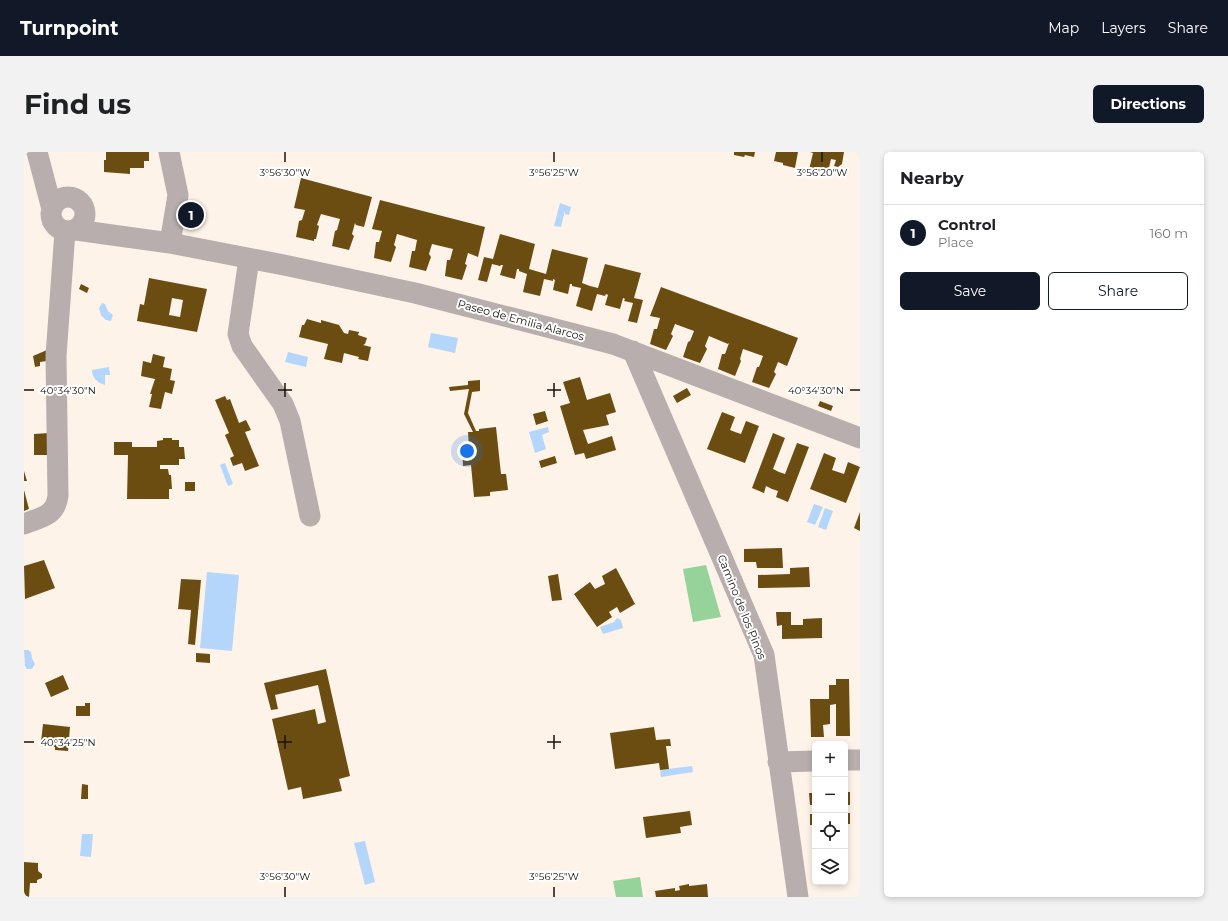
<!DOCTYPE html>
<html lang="en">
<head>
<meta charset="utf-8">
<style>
	body { margin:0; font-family:Montserrat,sans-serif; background:#f2f2f2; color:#202124 }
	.controls { position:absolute; right:12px; bottom:12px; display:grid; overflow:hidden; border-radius:6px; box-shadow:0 2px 6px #0003 }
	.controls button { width:36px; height:36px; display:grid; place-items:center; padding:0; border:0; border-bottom:1px solid #e0e0e0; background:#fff; color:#202124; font:20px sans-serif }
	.you { position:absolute; left:443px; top:299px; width:14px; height:14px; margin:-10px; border:3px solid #fff; border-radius:50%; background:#1a73e8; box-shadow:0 0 0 6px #1a73e833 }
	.badge { display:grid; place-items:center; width:26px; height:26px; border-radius:50%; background:#111827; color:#fff; font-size:13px; font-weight:700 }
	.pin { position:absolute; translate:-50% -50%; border:2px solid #fff; box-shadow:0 1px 4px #0006 }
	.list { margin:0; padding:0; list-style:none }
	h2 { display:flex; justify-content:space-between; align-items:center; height:52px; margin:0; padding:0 16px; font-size:17px }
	h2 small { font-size:13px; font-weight:400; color:#757577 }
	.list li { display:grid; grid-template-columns:26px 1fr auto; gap:12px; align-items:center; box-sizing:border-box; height:56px; padding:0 16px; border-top:1px solid #e0e0e0 }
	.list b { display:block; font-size:15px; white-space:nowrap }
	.list p { margin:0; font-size:13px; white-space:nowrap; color:#757577 }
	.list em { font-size:13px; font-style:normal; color:#757577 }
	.actions { display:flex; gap:8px; padding:12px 16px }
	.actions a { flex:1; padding:9px 0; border:1px solid #111827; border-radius:6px; text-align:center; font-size:14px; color:#111827 }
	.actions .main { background:#111827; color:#fff }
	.icon { flex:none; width:22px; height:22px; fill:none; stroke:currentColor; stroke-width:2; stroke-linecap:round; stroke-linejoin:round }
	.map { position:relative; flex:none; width:836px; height:745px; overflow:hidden; border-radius:6px }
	header { display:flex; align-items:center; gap:24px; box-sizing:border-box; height:56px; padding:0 20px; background:#111827; color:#fff }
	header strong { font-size:19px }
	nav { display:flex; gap:22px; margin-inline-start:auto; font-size:14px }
	.intro { display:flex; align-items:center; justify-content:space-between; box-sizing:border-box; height:96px; padding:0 24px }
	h1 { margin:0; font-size:28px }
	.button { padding:10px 18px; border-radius:6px; background:#111827; color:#fff; font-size:14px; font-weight:700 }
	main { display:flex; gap:24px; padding:0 24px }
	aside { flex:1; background:#fff; border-radius:6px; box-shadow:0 2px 6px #0003 }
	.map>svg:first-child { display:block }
	.green { fill:#96d39a }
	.water { fill:#b4d6fb }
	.building { fill:#6c4d11; fill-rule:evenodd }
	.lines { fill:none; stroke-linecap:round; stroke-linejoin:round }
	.minor { stroke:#b8aead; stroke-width:21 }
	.ticks { fill:none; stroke:#18130e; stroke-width:1.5 }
	.labels { text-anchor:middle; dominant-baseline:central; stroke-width:4; stroke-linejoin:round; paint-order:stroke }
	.street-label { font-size:11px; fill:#18130e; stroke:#fff }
	.ticks-label { font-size:10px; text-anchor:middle; fill:#18130e; stroke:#fff; stroke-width:4; stroke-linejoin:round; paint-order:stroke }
</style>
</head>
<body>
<header>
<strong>Turnpoint</strong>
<nav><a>Map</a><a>Layers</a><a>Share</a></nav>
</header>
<div class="intro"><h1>Find us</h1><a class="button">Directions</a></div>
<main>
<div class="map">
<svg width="836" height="745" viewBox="0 0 836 745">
	<rect width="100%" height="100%" fill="#fdf3e9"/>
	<path class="green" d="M682 413 697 465 669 470 659 417Z
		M616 725 619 745H592L589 729Z"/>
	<path class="water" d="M536 51 547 55 545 63 541 62V58L537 75 530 74Z
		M78 151 81 152 84 159 89 163 87 169 82 168 77 163 75 156Z
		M407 181 434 186 431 201 404 195Z
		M264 200 284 205 282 215 261 210Z
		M85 215 86 223H81V233C74 231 68 226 68 218Z
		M524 275 525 280 518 283 522 297 511 301 505 280Z
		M201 311 209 332 204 334 196 313Z
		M790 352 799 355 791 373 783 370Z
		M801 356 809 359 802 378 794 375Z
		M183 420 215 423 208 499 176 496Z
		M593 466 597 468 599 476 579 482 576 475 590 470Z
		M0 498H4L7 500 8 506 11 512 8 517H3L1 514Z
		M668 614 669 620 637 625 636 618Z
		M58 682H69L67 705 56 704Z
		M341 689 351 730 341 733 330 691Z"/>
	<path class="building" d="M82 0H125V9H120V16H106V22L80 20V8H82Z
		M710 0H731L730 5 721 3 720 5 710 3Z
		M752 0H774L771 16 759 13V11L750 9Z
		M786 0H820L818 12 814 15 810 14 812 8 807 7 804 20 785 18 789 1Z
		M277 26 348 45 340 75 332 73 331 71 328 82 330 84 325 98 308 94 311 79 313 78 316 67 297 62 293 73 295 74 292 87H290V89L272 85 275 69 278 68 281 58 270 56Z
		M356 48 461 75 454 105 444 101 441 112 443 113 438 128 421 124 423 108H426L429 97 408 92 405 102 407 105 402 119 385 115 388 99H391L393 88 373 82 370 93 372 95 367 110 350 106 352 90H355L358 79 348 77Z
		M163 57 173 58 171 69 161 67Z
		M476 82 511 92 505 117 522 122 528 97 564 106 558 131 566 134 574 136 581 112 617 121 610 146 619 148 613 171 604 169 609 151 600 149 601 147 599 146 596 157 581 153 584 143 582 142 581 144 573 142 568 159 552 154 557 136 548 134V132H546L544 142 529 138 531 128 529 127V129L520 127 516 144 499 140 503 122 495 119V117H493L491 127 476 123 479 113H477L476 114 468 112 463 130 454 128 460 105 469 107Z
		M125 126 183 137 173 180 113 169 116 152 120 153ZM148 146 159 148 156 165 145 163Z
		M57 132 65 136 63 141 55 137Z
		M637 135 774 186 763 214 754 210 750 220 752 222 745 236 728 230 733 215H735L739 204 722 198 719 197 716 207 717 209 711 224 694 217 698 202H701L705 191 704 192 685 184 681 194 683 197 676 211 659 205 664 190 666 189 670 179 651 172 647 182 649 184 642 198 626 192 630 177H633L636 166 626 164Z
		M283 167 297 171V168L315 173 320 181 324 182 325 178 335 180 334 183 343 186 341 192 339 193 347 195 344 209 334 207 335 205 320 201 318 211 300 207 304 192 275 185 278 173H280Z
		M23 198V209L16 210V214L11 215 9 204Z
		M129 202 141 205 139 215 148 217 146 228 151 229 148 242 141 240 137 257 125 255 128 242H126L131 227 117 224 119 209 127 211Z
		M556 225 563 248 586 241 592 260 582 263 585 273 559 278 564 292 588 284 592 298 562 307 560 301 551 303 536 254 546 251 539 230Z
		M456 228V239L448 240 444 261 452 279H455V277L472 275 477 322H482L484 338 466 340V344L450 345 447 313 439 314 438 294H445L444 280H449L440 262 445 237 426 239 425 235 444 233V229Z
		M663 236 667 243 653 251 649 244Z
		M201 244 203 248 206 247 215 271 222 268 227 278 221 280 235 314 221 319 218 311 209 314 206 306 210 304 201 283 205 281 191 248Z
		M796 249 809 254 807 259 794 254Z
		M521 259 524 269 512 273 509 262Z
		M698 260 711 265 706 278 711 280 717 282 722 269 735 274 721 311 683 297Z
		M25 281V303H10V282Z
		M749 281 761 286 749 317 755 320 761 322 773 291 785 295 764 350 752 345 754 339 748 337 742 334 740 341 728 336Z
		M139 286H148V288H155V295H160L161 307H155V313H136V317H144L145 323H147L148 337H145V347H103L104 303H90V290H108V295H133V289L139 288Z
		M800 301 812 306 808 318 820 322 824 310 836 315 822 351 786 337Z
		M531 304 533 311 517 316 515 309Z
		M0 319 3 329H0Z
		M161 330H171V339H161Z
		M0 338 5 357 0 359Z
		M836 360V379L830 376Z
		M758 396 759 416H733L732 410H720V397Z
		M20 408 31 436 1 447 0 414Z
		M785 415 786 435 734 436V423L766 422V416Z
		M592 416 611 452 596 461 593 455 585 460 588 465 573 475 550 442 566 430 571 437 581 432 578 424Z
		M534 422 538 448 528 449 524 424Z
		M157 427 177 428 171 493 164 492 167 458 154 457Z
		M752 460H767V473H779V467L798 466V486L758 487V473L753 474Z
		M172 501 186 502V511L172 510Z
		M302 517 326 624 315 627 318 639 279 647 277 635 264 638 248 567 291 557 294 572 302 570 294 533 251 543 254 557 247 558 240 531Z
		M39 523 45 537 27 545 21 531Z
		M812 527H825L826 584H812V552L806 553V572L799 573 800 585H787L786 547H805V533H812Z
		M61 551H66V564H52V554H61Z
		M19 572 46 575 44 599 31 598V595L26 594 27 591 17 590Z
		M630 575 632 588 646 587 647 594H642L645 617 636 618 635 611 591 617 586 581Z
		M58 632 64 633V647H57Z
		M821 640H826V653H821Z
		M785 641H791V653H786Z
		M666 659 668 673 656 675 657 681 622 686 619 665Z
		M821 661H826V672H821Z
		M786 662H791V673H786Z
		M0 710 14 711V719L18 722V726L13 728V731H6L5 745H0Z
		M665 732V734L683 732 684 745H632L631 739 651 736V739L656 738 655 734Z"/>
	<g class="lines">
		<path class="minor" d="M13 0 28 57
			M145 0 154 43 146 91
			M27 62a17 17 0 1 1 34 0a17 17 0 1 1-34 0Z
			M52 78 146 91 260 113 391 141 589 192 836 286
			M225 107 214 182 218 194 259 252 266 269 286 364
			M609 199 740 503 774 745
			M0 372C17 365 31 365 34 344L32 204 41 79
			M821 608H836
			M754 610 791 609"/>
	</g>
	<path class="ticks" d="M261 0V10M530 0V10M798 0V10M261 231V245M530 231V245M0 238H10M254 238H268M523 238H537M826 238H836M261 583V597M530 583V597M0 590H10M254 590H268M523 590H537M261 735V745M530 735V745"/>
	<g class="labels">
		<g class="street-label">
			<text transform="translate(497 168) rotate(15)">Paseo de Emilia Alarcos</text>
			<text transform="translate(718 455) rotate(68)">Camino de los Pinos</text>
		</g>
	</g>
	<g class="ticks-label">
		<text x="261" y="24">3°56'30"W</text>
		<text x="530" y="24">3°56'25"W</text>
		<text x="798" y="24">3°56'20"W</text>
		<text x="44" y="242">40°34'30"N</text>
		<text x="792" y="242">40°34'30"N</text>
		<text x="44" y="594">40°34'25"N</text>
		<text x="261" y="728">3°56'30"W</text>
		<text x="530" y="728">3°56'25"W</text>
	</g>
</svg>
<div class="controls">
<button>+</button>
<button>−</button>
<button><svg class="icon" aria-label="locate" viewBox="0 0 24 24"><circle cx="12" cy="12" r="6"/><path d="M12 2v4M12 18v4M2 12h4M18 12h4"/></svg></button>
<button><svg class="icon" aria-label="layers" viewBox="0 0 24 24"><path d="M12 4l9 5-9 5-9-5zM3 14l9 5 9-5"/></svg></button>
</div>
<div class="you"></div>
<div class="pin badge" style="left:167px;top:63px">1</div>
</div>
<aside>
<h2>Nearby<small></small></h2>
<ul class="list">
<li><span class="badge">1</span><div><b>Control</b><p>Place</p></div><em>160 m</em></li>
</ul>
<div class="actions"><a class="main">Save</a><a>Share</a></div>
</aside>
</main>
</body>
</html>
